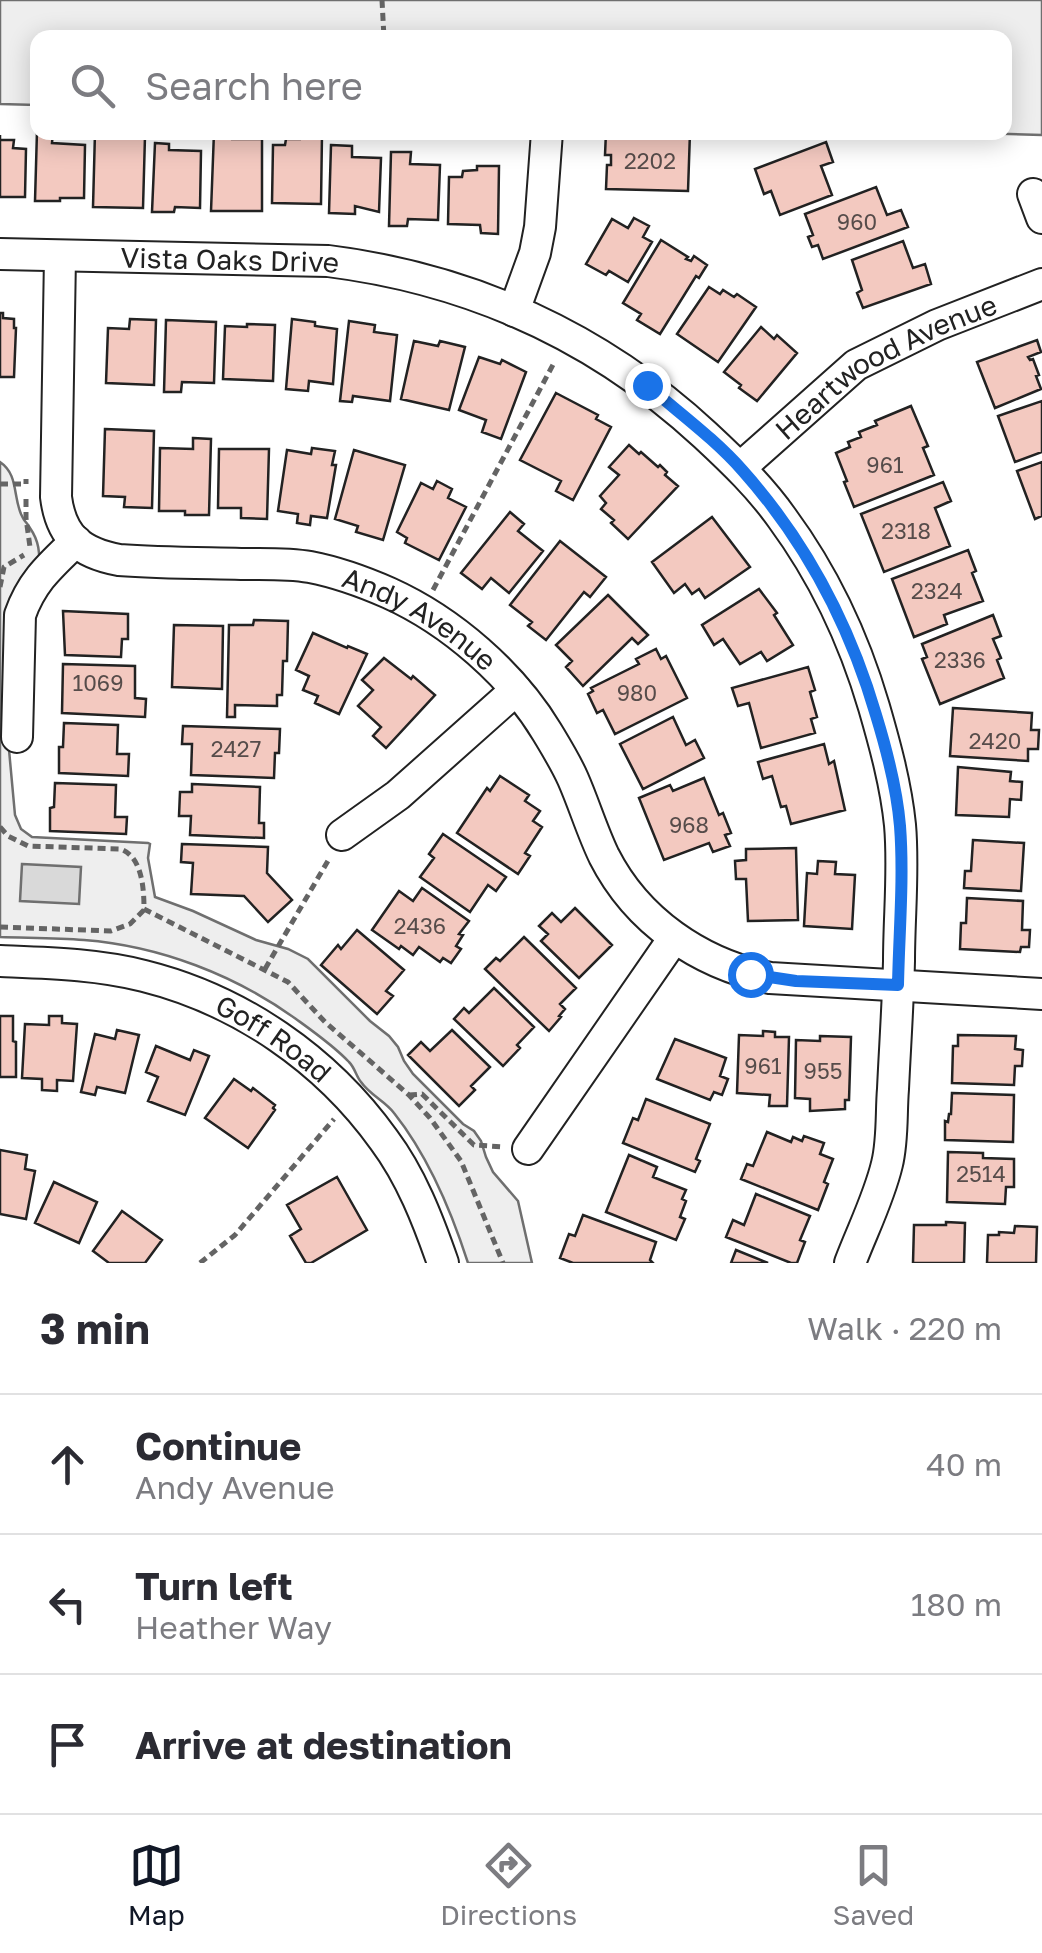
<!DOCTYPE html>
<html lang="en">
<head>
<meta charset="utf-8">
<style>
	body { margin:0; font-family:"Golos Text",sans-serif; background:#f2f2f3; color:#2b2b33 }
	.stop { position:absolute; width:30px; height:30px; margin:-22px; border:8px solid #1a73e8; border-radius:50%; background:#fff }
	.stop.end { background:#1a73e8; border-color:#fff; box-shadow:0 2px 10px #0008 }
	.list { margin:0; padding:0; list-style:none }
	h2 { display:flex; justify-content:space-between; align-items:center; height:130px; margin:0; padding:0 40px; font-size:42px }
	h2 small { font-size:32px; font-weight:400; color:#7c7c81 }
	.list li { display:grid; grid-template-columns:65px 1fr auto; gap:30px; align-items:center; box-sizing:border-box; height:140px; padding:0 40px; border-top:2px solid #e1e1e2 }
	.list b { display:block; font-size:38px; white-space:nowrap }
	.list p { margin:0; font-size:32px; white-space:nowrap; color:#7c7c81 }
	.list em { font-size:32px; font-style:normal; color:#7c7c81 }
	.icon { flex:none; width:55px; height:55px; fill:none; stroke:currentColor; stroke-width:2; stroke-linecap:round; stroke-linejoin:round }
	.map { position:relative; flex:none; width:1042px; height:1263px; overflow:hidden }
	.search { position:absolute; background:#fff; box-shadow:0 5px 25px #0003; left:30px; right:30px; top:30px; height:110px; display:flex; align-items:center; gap:25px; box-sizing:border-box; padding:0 35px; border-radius:20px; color:#7c7c81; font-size:38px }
	.sheet { height:550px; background:#fff }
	nav { display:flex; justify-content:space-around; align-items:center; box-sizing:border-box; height:140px; border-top:2px solid #e1e1e2; background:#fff; font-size:28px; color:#7c7c81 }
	nav a { display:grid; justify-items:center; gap:5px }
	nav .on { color:#111827 }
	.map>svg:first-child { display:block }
	.green { fill:#eee; stroke:#6f6f6f; stroke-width:2.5 }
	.water { fill:#d9d9d9; stroke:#6f6f6f; stroke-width:2.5 }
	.building { fill:#f3c9c0; stroke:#222; stroke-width:2.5 }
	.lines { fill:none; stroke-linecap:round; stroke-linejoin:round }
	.minor-casing { stroke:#222; stroke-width:34 }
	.path { stroke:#646464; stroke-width:5; stroke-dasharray:8 5; stroke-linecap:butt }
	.minor { stroke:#fff; stroke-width:30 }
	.route { stroke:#1a73e8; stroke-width:12 }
	.labels { text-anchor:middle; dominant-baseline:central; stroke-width:8; stroke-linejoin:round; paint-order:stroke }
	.number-label { font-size:22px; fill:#564c4a }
	.street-label { font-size:28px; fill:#222; stroke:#fff }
</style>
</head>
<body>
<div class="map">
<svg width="1042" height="1263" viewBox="0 0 1042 1263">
	<rect width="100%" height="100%" fill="#fff"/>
	<path class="green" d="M0 0H1042V135L975 133 1004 132V38H38L37 105 0 104Z
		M0 462C18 474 13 495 21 514 26 525 24 518 30 528 39 541 40 553 39 568L7 728 15 815 21 829 32 837 148 843 150 844 148 858 155 897 193 911 256 940 288 949 308 959 370 1021 389 1036 398 1047 404 1061 413 1074 463 1124 474 1131 481 1141 486 1157 493 1172 518 1201 532 1263H468C451 1210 429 1157 394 1113 385 1101 370 1095 361 1082 356 1076 355 1068 349 1062 334 1046 314 1032 296 1019 235 975 160 946 84 940 56 938 28 938 0 937Z"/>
	<path class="water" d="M22 864 81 867 79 904 20 901Z"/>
	<path class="building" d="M37 131 53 132 52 143 85 145 84 198H60V201H35Z
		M95 132 145 136 143 208 93 207Z
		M214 132H231L232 139H262V211H211Z
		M606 132H690L688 191 606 189 607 165H611V155H605Z
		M301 134H322L321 204 272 203 273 145H285L286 139H300Z
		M0 135V140H14L13 148 26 149 25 197H0Z
		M826 142 833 162 821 166 832 195 780 215 771 191 764 194 755 169Z
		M155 143 169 144V150L201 151 200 208 175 207 174 212H152Z
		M331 145 352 146V157L381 158 379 212 355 206V214L329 213Z
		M391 152H411L410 164 440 165 438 220 408 219 407 226H389Z
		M477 166H499L498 234 481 233 480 225 448 224 449 177H462L463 171 477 170Z
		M876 187 887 215 901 210 908 227 823 259 818 245 812 247 808 237 813 235 805 214Z
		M634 218 649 226 643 237 652 242 628 282 609 271 606 275 586 264 612 219 628 228Z
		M661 240 688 257 686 259 691 261 694 256 707 265 699 278 696 276 660 334 637 320 641 314 623 303Z
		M903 241 913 268 925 264 931 284 863 308 857 293 862 290 852 260Z
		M709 287 720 294 723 290 734 297 737 294 756 307 718 362 677 334Z
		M0 313H3V318L14 319V328H16L14 377H0Z
		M130 319 156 320 154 385 106 383 108 328 129 329Z
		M292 319 315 322V326L337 329 333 384 309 381 308 391 286 389Z
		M166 320 216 322 214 383 182 382 181 392H164Z
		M349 321 375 325 374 332 397 335 390 401 353 396 352 402 340 401Z
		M247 324 275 325 273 381 223 379 225 326 247 327Z
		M761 327 774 339 777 335 797 353 757 401 739 388 741 385 724 372Z
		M1037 340 1041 352 1028 357 1030 360 1033 359 1039 375 1036 376 1041 389 995 408 977 362Z
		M414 341 438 346 440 341 465 347 449 410 401 399Z
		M479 357 500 364 502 360 526 372 501 439 482 432 486 420 459 410Z
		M556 393 598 415 596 419 611 427 573 500 556 491 561 481 520 460Z
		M1042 401V452L1015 462 998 416Z
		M911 406 928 446 923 448 934 475 854 507 844 482 847 481 836 453 850 447 848 442 861 437 859 432 877 425 875 421Z
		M105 429 154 431 152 508 124 507 125 497 103 496Z
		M193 438 211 439 209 515H185V511H159L160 448 193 449Z
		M629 445 639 454 641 452 658 467 660 465 667 472 665 475 678 486 628 539 611 523 614 520 601 509 606 503 600 496 619 475 609 467Z
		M312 448 335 451 332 465H336L327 518 311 516 310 525 297 523 298 514 278 511 287 450 311 454Z
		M219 449H269L267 519 241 518V508H218Z
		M354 450 405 465 383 540 356 532 358 526 335 519Z
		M1042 462V516L1035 519 1017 471Z
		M437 481 452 489 448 498 466 507 439 560 405 543 407 538 397 532 421 483 433 489Z
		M943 482 951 501 935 508 950 546 884 572 861 514Z
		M510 512 524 524 518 531 543 551 509 593 491 578 482 589 461 573Z
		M712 517 750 567 705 598 699 589 692 594 685 584 674 593 652 562Z
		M560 541 606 577 590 597 584 592 546 640 528 626 532 622 510 605Z
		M968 550 976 571 972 573 983 601 944 615 947 624 914 637 892 579Z
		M759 589 777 613 774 615 793 645 767 661 761 652 740 664 723 639 714 645 702 625Z
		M608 595 648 635 638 644 632 638 583 686 566 667 572 661 556 645Z
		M63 611 128 614V639H122L121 657 65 655Z
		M993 615 1001 636 993 639 1001 658 997 660 1004 678 940 704 922 659 927 657 922 644Z
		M254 620 288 621 287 661H283L282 695H277V706L235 705V717H227L229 625H253Z
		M174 625 223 626 222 689 172 687Z
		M313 633 347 648 348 646 367 654 339 714 315 703 318 696 303 690 309 676 296 670Z
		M656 649 661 659 666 656 687 698 615 734 603 710 597 713 588 694 593 691 591 688 639 664 636 659Z
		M384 658 411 679 413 676 435 695 386 748 373 736 381 727 358 706 373 690 362 680Z
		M63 664 135 666V698L146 699 145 717 62 713Z
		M808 667 815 690 810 692 817 717 811 719 815 733 761 748 749 703 738 706 732 688Z
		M953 708 1032 713 1031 730H1039L1038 749H1028V761L950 756Z
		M673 717 686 745 695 740 704 758 643 789 620 744Z
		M64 723 118 725 117 754H129L128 776 59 773V747H63Z
		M183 726 280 729 279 753H275L274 778 191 775 192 744H182Z
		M824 744 829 764 834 761 845 810 791 824 786 806 781 807 772 776 763 779 758 762Z
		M958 767 1011 772 1010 781 1022 782 1021 800 1010 799 1009 817 956 815Z
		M500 776 529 795 525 801 540 811 533 821 542 827 525 853 530 856 518 874 457 833 487 788 490 791Z
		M704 778 719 815 723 813 731 833 725 835 730 846 713 852 709 843 664 860 639 798 670 785 673 791Z
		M55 783 116 785 115 817H127L126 834 50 831V808L54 807Z
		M192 784 260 787 259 823H264V838L190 835 191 816H179L180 792H192Z
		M443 834 506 877 496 891 488 885 470 912 420 877 434 858 429 854Z
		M973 840 1024 843 1021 891 964 888 965 871H971Z
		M182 844 268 847 267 873 292 900 268 922 244 896 191 894 193 863 181 862Z
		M796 848 798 920 748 921 746 879H736L735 861 746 860V849Z
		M818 861 836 862 835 874 855 875 852 929 804 926 807 873 817 874Z
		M422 888 469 921 459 934 463 935 456 946 461 949 451 963 443 958 440 962 419 947 413 955 401 946 399 949 372 930 399 891 413 901Z
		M967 898 1023 901 1022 930H1030L1029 947H1021L1020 952 960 949 961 923H966Z
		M575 908 612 945 579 978 541 941 548 934 539 926 552 913 561 922Z
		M357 930 404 970 386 991 393 996 377 1014 321 965 338 945 341 949Z
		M524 937 576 988 560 1004 565 1009 559 1016 561 1017 549 1031 485 969 496 958 500 961Z
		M494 988 534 1027 517 1045 520 1048 503 1066 454 1019 464 1008 469 1013Z
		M0 1016H13V1041L16 1042V1077H0Z
		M49 1016H62V1023L77 1024 73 1081 57 1080V1091L42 1090V1079L22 1078 25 1024 49 1025Z
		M117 1030 139 1035 125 1093 97 1087 95 1095 81 1092 95 1034 115 1039Z
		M452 1030 490 1067 471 1086 475 1090 459 1106 408 1055 421 1042 430 1051Z
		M763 1031 775 1032V1037H789L787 1106H769L770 1095 737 1093 739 1035 763 1036Z
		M958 1035 1016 1036 1015 1049 1023 1050 1022 1066H1015L1014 1085 952 1083 953 1046H958Z
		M820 1036 851 1037 849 1100H845V1109L810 1111V1099L795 1098 796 1040 820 1041Z
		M675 1039 726 1058 720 1076 728 1079 722 1095 714 1092 710 1100 657 1079Z
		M156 1046 190 1060 194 1050 209 1056 185 1115 148 1101 158 1077 146 1072Z
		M234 1079 251 1091 253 1088 275 1105 273 1108 275 1110 248 1148 205 1118Z
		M952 1093 1014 1095 1013 1142 945 1140V1121L948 1122 949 1114H951Z
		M646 1099 710 1124 696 1159 700 1161 695 1172 623 1143 633 1118 638 1120Z
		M767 1132 791 1142 793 1137 802 1141 804 1136 824 1143 820 1154 833 1159 824 1182 828 1184 818 1210 741 1179 747 1164 753 1166Z
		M0 1150 27 1155 25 1169 35 1171 26 1219 0 1214Z
		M948 1152 983 1153V1158L1014 1159V1187H1006L1005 1204 947 1202Z
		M629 1155 657 1167 653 1177 686 1190 682 1199 686 1201 680 1217 685 1219 676 1240 606 1212Z
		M337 1177 367 1230 311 1263H306L290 1236 301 1229 287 1205Z
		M54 1182 97 1202 79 1243 35 1223Z
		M756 1194 810 1216 800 1240 805 1242 797 1263H791L726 1237 733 1220 744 1225Z
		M122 1211 162 1240 145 1263H109L93 1251Z
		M583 1215 656 1242 650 1260 653 1263H573L560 1258 569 1234 575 1236Z
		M946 1222 965 1223 964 1263H913L914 1225H946Z
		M1015 1226 1037 1227 1036 1263H987L988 1235H999V1232L1014 1233Z
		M736 1250 768 1263H731Z"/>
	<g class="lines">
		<g class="minor-casing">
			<g id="minor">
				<path d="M1033 194 1042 218"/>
				<path id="s1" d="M0 254 328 261C471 279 599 337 705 435 733 461 760 487 782 518 824 575 854 639 874 707 885 745 896 785 900 825 904 869 899 916 899 961 898 1003 895 1046 893 1089 891 1113 893 1140 887 1164 879 1198 862 1231 850 1263"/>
				<path id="s2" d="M60 256 56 497C61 537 81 553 119 560 160 563 201 563 241 564 264 564 288 563 310 567 336 572 364 582 389 593 451 621 512 674 547 732 556 747 566 763 573 779 584 804 592 831 604 856 637 921 700 964 770 978L1042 994"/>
				<path d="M514 311 535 253 540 227 547 132"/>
				<path id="s3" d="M740 468 856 365 937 325 1042 284"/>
				<path d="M17 737 20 615C32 581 50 566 76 541"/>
				<path d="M342 835 398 795 516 690"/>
				<path id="s4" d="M0 961C48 963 97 964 144 976 240 1000 326 1059 384 1140 411 1176 428 1220 443 1263"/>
				<path d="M528 1149 674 938"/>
			</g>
		</g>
		<path class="path" d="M382 0 384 38
			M0 484H26V479
			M26 499V518L30 547
			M0 587 4 567 24 555
			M433 590 555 361
			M0 827 8 836 28 846 120 849C142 856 144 888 144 909L288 982 325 1022 409 1095 430 1118 461 1161 503 1263
			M0 927 111 931 130 924 144 910
			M265 969 329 859
			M409 1095 422 1094 474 1145 505 1147
			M200 1263 235 1235 334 1119"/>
		<use href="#minor" class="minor"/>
	</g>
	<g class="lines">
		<path class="route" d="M647 385C679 413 715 439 743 471 807 543 849 623 876 715 887 751 897 789 900 826 904 878 899 933 898 985L796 981 750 974"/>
	</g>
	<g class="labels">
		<g class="number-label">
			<text x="650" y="160">2202</text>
			<text x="857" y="221">960</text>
			<text x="885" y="464">961</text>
			<text x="906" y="530">2318</text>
			<text x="937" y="590">2324</text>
			<text x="960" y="659">2336</text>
			<text x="98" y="682">1069</text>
			<text x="637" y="692">980</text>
			<text x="995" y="740">2420</text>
			<text x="236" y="748">2427</text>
			<text x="689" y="824">968</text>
			<text x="420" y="925">2436</text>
			<text x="763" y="1065">961</text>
			<text x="823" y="1070">955</text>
			<text x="981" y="1173">2514</text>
		</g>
		<g class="street-label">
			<text stroke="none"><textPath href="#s1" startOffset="230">Vista Oaks Drive</textPath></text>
			<text stroke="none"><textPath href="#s3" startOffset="180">Heartwood Avenue</textPath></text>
			<text stroke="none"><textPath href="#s2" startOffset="652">Andy Avenue</textPath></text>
			<text stroke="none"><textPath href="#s4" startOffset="290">Goff Road</textPath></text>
		</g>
	</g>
</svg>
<div class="stop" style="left:750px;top:974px"></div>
<div class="stop end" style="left:647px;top:385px"></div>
<div class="search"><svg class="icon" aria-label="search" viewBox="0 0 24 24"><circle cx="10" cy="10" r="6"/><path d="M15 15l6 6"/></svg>Search here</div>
</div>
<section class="sheet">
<h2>3 min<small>Walk · 220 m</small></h2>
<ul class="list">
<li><svg class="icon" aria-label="ahead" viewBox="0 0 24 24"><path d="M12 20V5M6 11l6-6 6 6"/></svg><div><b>Continue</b><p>Andy Avenue</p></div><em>40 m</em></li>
<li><svg class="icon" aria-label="left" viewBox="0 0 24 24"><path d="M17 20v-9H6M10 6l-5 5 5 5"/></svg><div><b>Turn left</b><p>Heather Way</p></div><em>180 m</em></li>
<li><svg class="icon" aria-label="arrive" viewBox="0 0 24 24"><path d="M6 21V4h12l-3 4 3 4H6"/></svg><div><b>Arrive at destination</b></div></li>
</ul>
</section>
<nav>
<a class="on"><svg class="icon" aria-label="map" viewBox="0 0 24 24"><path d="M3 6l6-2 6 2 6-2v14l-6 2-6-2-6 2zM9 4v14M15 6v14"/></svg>Map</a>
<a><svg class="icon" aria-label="directions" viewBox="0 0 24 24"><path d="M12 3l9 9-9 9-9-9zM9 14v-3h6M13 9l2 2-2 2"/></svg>Directions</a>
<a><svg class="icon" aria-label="saved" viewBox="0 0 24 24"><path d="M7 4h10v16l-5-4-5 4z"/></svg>Saved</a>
</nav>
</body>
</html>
